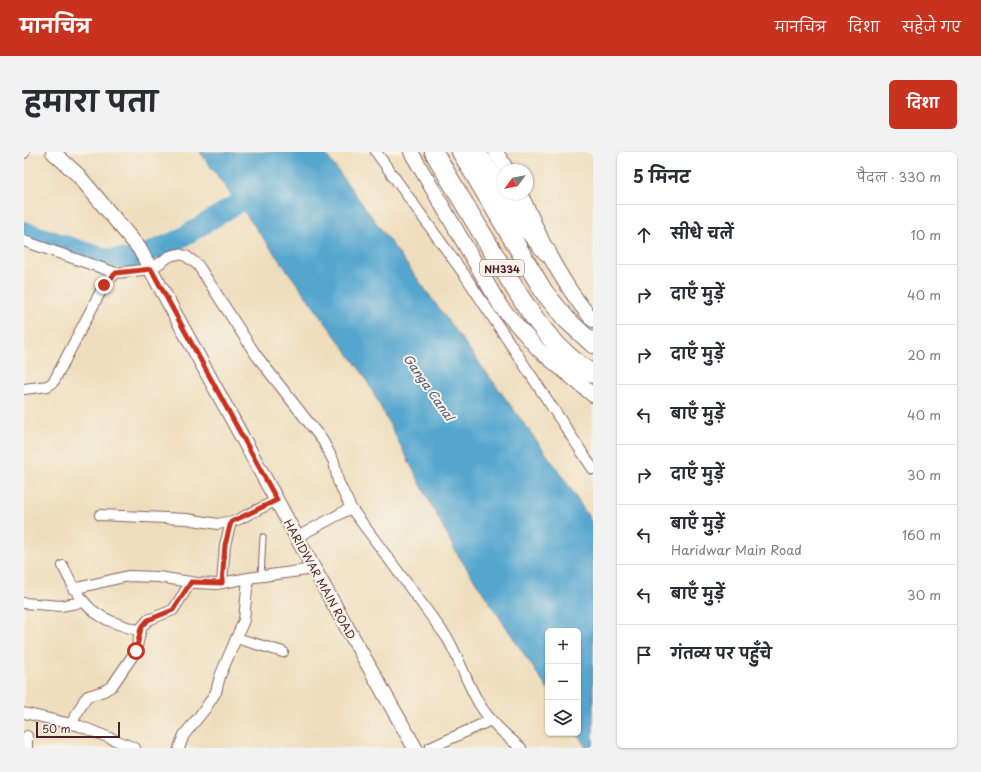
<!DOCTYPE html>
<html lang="hi">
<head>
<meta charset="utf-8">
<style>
	body { margin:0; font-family:"Playpen Sans","Playpen Sans Deva",sans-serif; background:#f2f2f3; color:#2b2b33 }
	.controls { position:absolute; right:12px; bottom:12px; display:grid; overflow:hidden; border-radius:6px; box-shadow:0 1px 3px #0004 }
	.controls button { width:36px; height:36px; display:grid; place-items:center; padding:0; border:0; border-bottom:1px solid #e1e1e2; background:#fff; color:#2b2b33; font:20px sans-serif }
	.compass { position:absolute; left:473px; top:12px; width:36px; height:36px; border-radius:50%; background:#fff; box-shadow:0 1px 3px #0004; rotate:238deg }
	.scale { position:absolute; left:12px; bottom:10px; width:84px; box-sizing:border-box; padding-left:4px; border:2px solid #4a1f2b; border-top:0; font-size:11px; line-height:14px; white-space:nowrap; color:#4a1f2b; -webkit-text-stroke:3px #f7f3e8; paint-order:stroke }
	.stop { position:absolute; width:12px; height:12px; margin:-9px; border:3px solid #c8321e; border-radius:50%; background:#fff }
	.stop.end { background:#c8321e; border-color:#fff; box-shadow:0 1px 4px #0008 }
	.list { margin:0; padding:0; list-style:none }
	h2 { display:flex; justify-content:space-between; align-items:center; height:52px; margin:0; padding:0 16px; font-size:17px }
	h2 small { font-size:13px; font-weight:400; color:#7c7c81 }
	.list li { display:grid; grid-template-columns:26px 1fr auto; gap:12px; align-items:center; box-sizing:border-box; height:60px; padding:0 16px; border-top:1px solid #e1e1e2 }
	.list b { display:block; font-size:15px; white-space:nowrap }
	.list p { margin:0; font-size:13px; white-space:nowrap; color:#7c7c81 }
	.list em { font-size:13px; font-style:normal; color:#7c7c81 }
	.icon { flex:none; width:22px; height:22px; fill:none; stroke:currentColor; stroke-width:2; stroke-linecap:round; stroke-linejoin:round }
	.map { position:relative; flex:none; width:569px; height:596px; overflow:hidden; border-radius:6px }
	header { display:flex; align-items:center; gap:24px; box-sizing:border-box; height:56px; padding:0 20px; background:#c8321e; color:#fff }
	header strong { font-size:19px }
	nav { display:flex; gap:22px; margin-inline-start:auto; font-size:14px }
	.intro { display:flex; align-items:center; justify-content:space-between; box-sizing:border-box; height:96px; padding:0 24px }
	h1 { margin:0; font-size:28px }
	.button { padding:10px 18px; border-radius:6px; background:#c8321e; color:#fff; font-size:14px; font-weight:700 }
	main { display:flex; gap:24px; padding:0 24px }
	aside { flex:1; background:#fff; border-radius:6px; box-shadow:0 1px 3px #0004 }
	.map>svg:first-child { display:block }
	.water { fill:#55a6cf; stroke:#50627d }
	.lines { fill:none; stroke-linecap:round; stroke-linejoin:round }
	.river { stroke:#55a6cf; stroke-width:20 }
	.lane-casing { stroke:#84625e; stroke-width:7 }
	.street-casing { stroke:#84625e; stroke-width:12 }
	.secondary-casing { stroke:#84625e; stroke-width:16 }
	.highway-casing { stroke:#84625e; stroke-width:20 }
	.lane { stroke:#fff; stroke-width:5 }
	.street { stroke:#fff; stroke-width:10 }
	.secondary { stroke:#fff; stroke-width:14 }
	.highway { stroke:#fff; stroke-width:18 }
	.route { stroke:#c8321e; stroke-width:5 }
	.labels { text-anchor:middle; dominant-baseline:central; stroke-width:4; stroke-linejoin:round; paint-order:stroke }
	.shield { fill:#f7f3e8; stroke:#7e5f64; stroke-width:1 }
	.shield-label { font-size:10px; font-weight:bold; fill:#4a1f2b }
	.street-label { font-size:11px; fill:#4a1f2b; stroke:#f7f3e8 }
	.water-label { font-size:12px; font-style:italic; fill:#4e556d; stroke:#f7f3e8 }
</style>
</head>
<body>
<header>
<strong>मानचित्र</strong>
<nav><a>मानचित्र</a><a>दिशा</a><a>सहेजे गए</a></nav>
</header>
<div class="intro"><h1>हमारा पता</h1><a class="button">दिशा</a></div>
<main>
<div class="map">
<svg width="569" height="596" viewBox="0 0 569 596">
	<rect width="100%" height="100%" fill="#f7f3e8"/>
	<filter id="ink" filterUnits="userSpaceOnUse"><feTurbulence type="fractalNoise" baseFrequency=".025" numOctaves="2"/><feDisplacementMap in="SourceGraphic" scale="8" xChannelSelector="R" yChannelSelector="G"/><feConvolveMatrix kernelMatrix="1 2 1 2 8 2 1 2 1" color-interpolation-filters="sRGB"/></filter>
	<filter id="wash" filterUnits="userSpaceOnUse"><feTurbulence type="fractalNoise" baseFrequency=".012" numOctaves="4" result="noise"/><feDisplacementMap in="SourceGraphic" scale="16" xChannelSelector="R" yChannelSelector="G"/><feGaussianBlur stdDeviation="0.9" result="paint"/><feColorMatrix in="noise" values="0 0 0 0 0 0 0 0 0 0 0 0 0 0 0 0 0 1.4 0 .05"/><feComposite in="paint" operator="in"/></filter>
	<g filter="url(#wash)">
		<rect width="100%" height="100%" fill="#efdebd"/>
		<path class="water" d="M176 0H300L537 322 569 372V596H562L553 581H554V479H524V538L432 400 340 223Z"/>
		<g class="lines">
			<path class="river" d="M0 79 79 106 109 107 154 88 237 37"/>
		</g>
	</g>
	<g filter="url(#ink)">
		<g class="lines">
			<g class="lane-casing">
				<path id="lane" d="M237 424 239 385"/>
			</g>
			<g class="street-casing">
				<path id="street" d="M352 0 442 125 569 317
					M0 1V0
					M0 89 92 121 127 117 146 104 154 102 162 104 174 113 232 203 299 289 310 310 314 329 327 356 424 487C435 507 442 528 453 548 463 567 481 583 497 596
					M0 237 24 234 30 229 80 133 92 121
					M76 363 163 367 194 372 213 368 253 348
					M273 385 327 356
					M39 414C59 457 71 467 117 479
					M198 431 201 393 207 370
					M49 437 104 424 134 425 173 431 193 432 224 426
					M0 451 37 454 58 450
					M212 486 259 500
					M0 561 56 574 111 596
					M47 572 61 547 64 544 80 539 88 534 112 499 117 476 124 468 149 458 167 430
					M3 596V584
					M155 596 160 583 181 557 192 540 196 524 220 468 224 426 290 417
					M406 596 467 568"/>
			</g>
			<g class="secondary-casing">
				<path id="secondary" d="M29 0 54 23 115 96 290 417 391 596
					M387 0 477 155 515 198 569 243
					M472 0 483 18
					M496 42C507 61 514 82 524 101 537 125 551 148 569 168"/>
			</g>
			<g class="highway-casing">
				<path id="highway" d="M410 0C427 30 445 60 463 90 491 137 520 193 569 222
					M437 0 520 140 543 168 569 192
					M453 0 479 41
					M479 42 497 70 523 100"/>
			</g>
			<use href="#lane" class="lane"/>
			<use href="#street" class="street"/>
			<use href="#secondary" class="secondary"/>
			<use href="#highway" class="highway"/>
		</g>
	</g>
	<g class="lines" filter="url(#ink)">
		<path class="route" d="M80 133 92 121 127 117 253 348 207 370 201 393 198 431 167 430 149 458 124 468 117 476 112 499"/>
	</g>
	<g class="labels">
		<rect class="shield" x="456" y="108" width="44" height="16" rx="3"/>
		<g class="shield-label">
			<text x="478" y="116">NH334</text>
		</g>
		<g class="street-label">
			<text transform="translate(296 427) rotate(61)">HARIDWAR MAIN ROAD</text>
		</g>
		<g class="water-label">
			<text transform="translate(405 235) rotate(55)">Ganga Canal</text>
		</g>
	</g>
</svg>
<div class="controls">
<button>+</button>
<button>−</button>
<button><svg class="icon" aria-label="layers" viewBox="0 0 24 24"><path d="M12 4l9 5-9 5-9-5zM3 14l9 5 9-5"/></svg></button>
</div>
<svg class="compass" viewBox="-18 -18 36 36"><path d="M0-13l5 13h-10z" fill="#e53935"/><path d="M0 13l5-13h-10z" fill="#7c7c81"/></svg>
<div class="scale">50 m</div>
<div class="stop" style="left:112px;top:499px"></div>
<div class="stop end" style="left:80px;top:133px"></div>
</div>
<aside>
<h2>5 मिनट<small>पैदल · 330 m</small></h2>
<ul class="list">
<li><svg class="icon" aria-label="ahead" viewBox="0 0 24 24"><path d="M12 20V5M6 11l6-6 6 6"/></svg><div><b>सीधे चलें</b></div><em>10 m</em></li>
<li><svg class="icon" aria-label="right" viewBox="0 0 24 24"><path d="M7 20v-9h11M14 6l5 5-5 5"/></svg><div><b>दाएँ मुड़ें</b></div><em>40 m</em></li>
<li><svg class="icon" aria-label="right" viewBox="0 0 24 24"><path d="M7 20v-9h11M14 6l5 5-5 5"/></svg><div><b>दाएँ मुड़ें</b></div><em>20 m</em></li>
<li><svg class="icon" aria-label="left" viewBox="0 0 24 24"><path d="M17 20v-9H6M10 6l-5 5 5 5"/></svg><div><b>बाएँ मुड़ें</b></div><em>40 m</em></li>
<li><svg class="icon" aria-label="right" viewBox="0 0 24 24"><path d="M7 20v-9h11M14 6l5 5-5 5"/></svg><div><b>दाएँ मुड़ें</b></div><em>30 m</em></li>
<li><svg class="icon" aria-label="left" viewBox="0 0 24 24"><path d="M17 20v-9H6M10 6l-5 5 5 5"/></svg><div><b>बाएँ मुड़ें</b><p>Haridwar Main Road</p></div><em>160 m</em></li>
<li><svg class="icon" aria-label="left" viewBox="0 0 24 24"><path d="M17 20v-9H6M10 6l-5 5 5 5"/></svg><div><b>बाएँ मुड़ें</b></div><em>30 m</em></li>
<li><svg class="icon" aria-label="arrive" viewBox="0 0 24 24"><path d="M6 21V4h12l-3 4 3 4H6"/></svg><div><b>गंतव्य पर पहुँचे</b></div></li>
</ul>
</aside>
</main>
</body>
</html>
